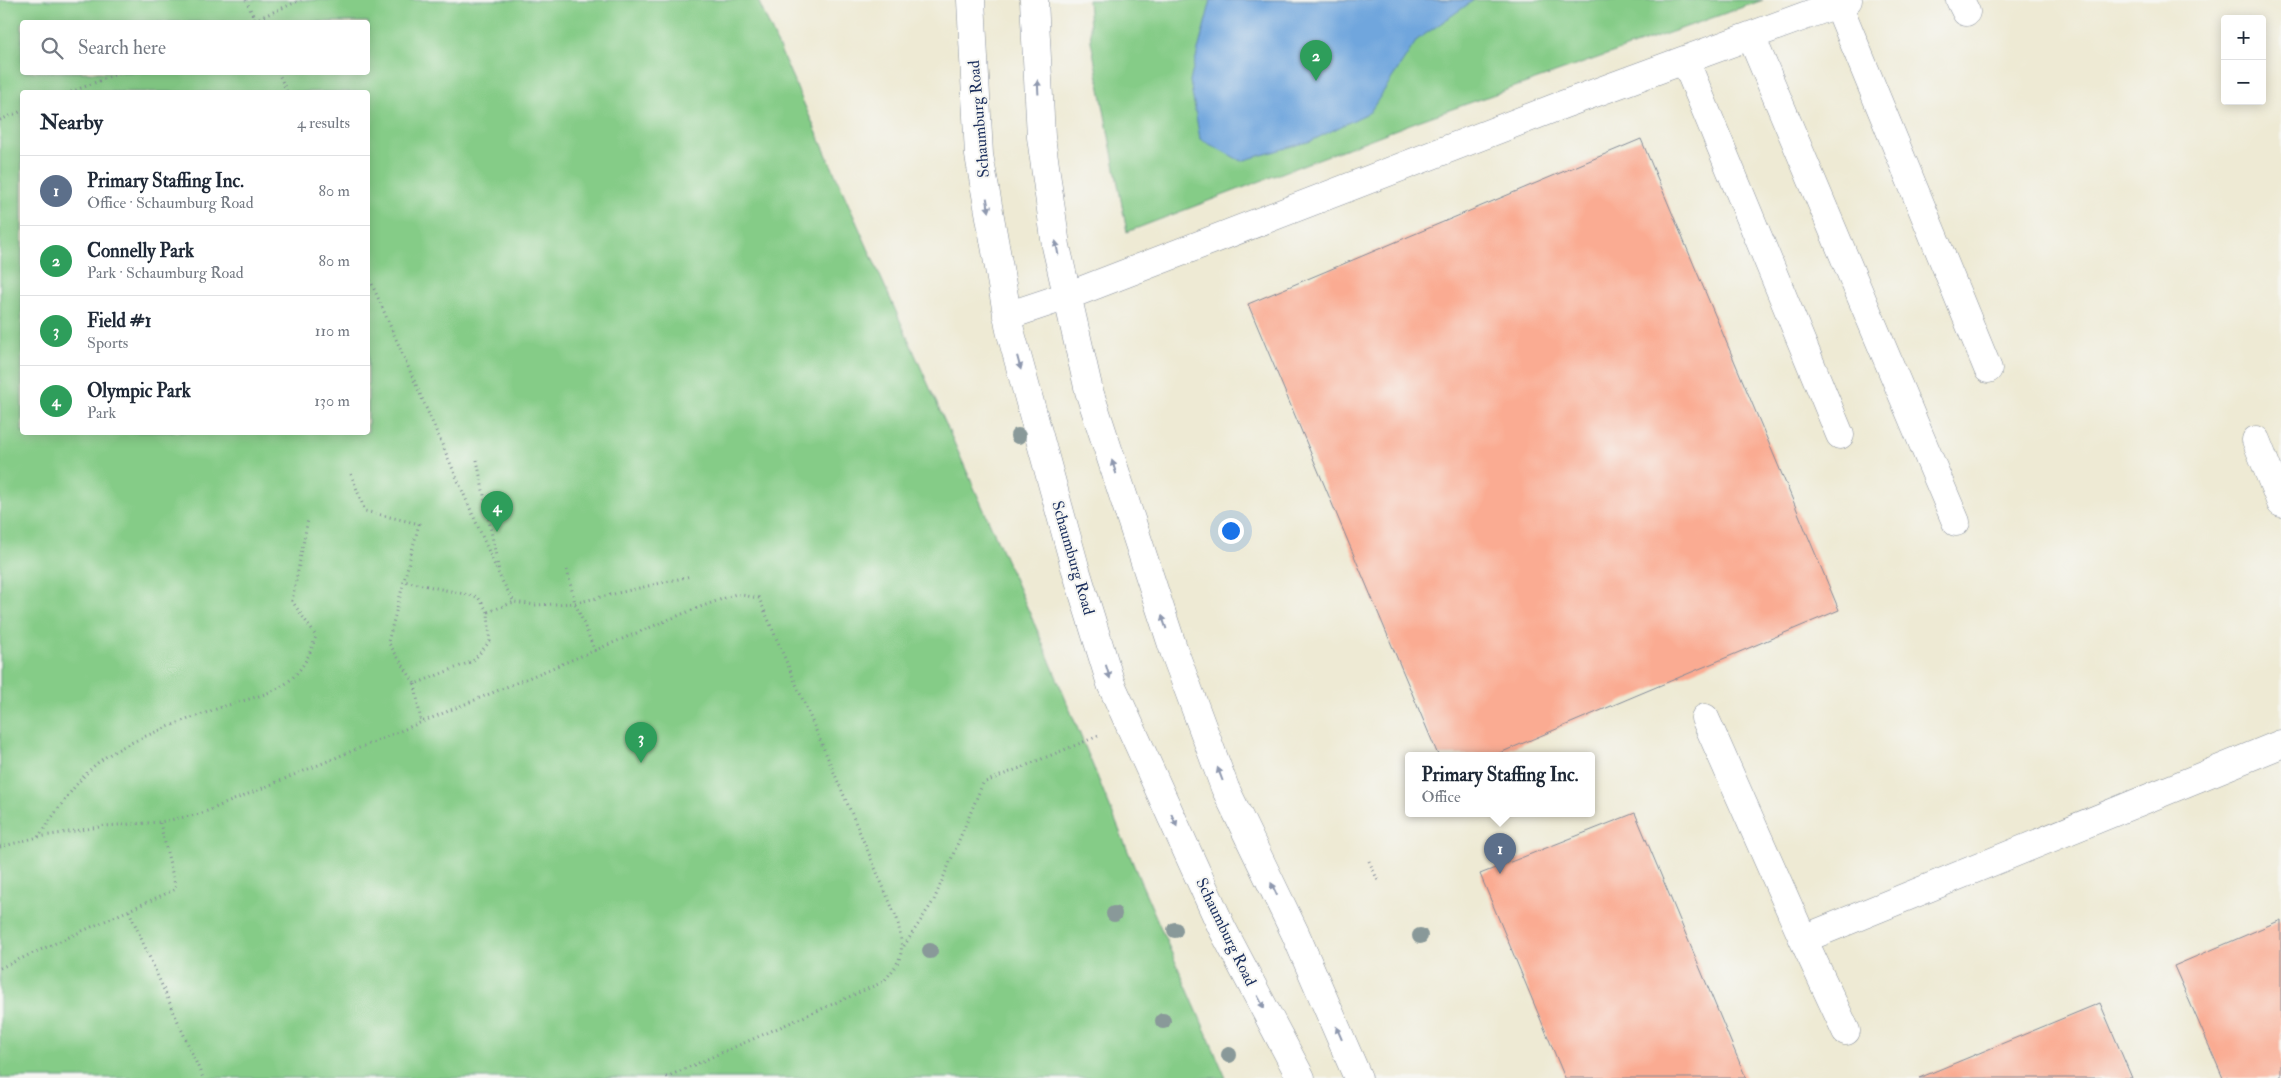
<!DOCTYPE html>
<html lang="en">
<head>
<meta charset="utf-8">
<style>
	body { margin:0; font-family:"IM FELL Double Pica",serif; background:#f6f6f7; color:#1f2937 }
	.controls { position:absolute; right:15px; top:15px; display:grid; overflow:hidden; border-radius:5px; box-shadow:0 2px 12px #0003 }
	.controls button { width:45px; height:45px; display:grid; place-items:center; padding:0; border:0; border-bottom:1px solid #e0e1e3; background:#fff; color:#1f2937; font:25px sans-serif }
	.you { position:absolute; left:1230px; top:530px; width:18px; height:18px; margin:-12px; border:4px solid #fff; border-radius:50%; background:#1a73e8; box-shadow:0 0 0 8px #1a73e833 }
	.badge { display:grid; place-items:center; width:32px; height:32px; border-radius:50%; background:#1f6fb2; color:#fff; font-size:16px; font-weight:700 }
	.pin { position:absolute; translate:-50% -41px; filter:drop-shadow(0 1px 2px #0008) }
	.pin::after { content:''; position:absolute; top:26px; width:18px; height:15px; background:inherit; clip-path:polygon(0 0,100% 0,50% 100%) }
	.popup { position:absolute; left:1405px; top:752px; width:190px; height:65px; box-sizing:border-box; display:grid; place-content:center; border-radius:5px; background:#fff; filter:drop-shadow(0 1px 4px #0005); font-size:16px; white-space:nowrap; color:#747a83 }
	.popup b { font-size:19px; color:#1f2937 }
	.popup::after { content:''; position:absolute; left:50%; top:100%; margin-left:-10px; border:10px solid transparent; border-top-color:#fff }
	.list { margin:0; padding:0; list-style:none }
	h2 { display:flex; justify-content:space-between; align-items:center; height:65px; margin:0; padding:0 20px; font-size:21px }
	h2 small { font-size:16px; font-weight:400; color:#747a83 }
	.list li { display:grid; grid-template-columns:32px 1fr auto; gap:15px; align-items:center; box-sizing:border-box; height:70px; padding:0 20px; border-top:1px solid #e0e1e3 }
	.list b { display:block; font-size:19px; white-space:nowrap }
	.list p { margin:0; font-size:16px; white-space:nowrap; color:#747a83 }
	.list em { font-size:16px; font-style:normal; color:#747a83 }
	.icon { flex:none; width:28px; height:28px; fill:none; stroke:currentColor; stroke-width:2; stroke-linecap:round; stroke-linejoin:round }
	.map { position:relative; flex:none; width:2281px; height:1078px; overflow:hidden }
	.search { position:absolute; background:#fff; box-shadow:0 2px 12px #0003; left:20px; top:20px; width:350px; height:55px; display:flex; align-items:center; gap:12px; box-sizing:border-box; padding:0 18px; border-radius:5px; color:#747a83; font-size:19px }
	.panel { position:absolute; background:#fff; box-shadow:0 2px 12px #0003; left:20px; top:90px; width:350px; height:345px; border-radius:5px }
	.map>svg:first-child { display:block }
	.green { fill:#85cc87; stroke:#507e72; fill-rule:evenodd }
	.water { fill:#6fa6dd; stroke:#456a9e }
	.building { fill:#faab92 }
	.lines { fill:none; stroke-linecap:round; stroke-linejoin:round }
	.minor-casing { stroke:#848c99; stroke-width:29 }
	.path { stroke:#848c99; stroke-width:3; stroke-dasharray:1 4; stroke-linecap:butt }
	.minor { stroke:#fff; stroke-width:28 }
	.tree { fill:#899999 }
	.oneway { fill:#8d97ae }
	.labels { text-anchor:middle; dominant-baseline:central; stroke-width:4; stroke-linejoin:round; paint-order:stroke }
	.street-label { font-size:16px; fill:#1b2f5e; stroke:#f6f6f2 }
</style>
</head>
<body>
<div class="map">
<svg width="2281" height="1078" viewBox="0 0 2281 1078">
	<rect width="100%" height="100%" fill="#f6f6f2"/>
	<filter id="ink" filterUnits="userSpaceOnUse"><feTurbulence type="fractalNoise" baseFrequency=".02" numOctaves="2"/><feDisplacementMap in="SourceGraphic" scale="10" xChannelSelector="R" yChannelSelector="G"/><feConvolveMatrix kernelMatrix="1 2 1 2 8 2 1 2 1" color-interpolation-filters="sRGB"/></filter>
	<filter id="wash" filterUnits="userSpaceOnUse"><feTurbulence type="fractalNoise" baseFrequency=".0096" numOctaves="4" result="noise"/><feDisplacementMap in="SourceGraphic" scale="20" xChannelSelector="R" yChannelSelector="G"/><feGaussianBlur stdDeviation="1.12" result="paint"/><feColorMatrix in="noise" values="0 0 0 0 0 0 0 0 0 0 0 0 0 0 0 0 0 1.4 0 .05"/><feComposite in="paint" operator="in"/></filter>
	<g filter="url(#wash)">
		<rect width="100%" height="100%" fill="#eeead4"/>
		<path class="green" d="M0 0H758L1038 632 1139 878 1226 1078H0ZM22 22H368V72H22ZM22 92H368V432H22Z
			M1088 0H1763L1418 121 1127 232 1091 41Z"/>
		<path class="water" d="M1211 0H1474L1417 40 1370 112 1311 141 1241 161 1200 139 1190 81Z"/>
		<g id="blocks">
			<path class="building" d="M1641 139 1839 610 1495 755H1438L1248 304Z
				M1635 813 1746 1078H1565L1480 874Z
				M2281 920V1078H2223L2174 966Z
				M2100 1003 2132 1078H1919Z"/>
		</g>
	</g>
	<g filter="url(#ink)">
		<use href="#blocks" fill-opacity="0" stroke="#848c99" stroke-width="1"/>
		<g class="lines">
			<g class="minor-casing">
				<path id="minor" d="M971 0 979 155 1010 330 1075 567 1111 684 1222 928 1301 1078
					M1034 0 1041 137 1056 246 1089 391 1174 651 1225 788 1295 933 1358 1078
					M1960 0 1966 12
					M1838 4 1988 369
					M1751 36 1956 522
					M1685 60 1840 435
					M1007 316 1067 296 1562 105 1848 0
					M2256 440 2281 503
					M1705 718 1803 939 2281 744
					M1803 939 1846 1031"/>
			</g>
			<path class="path" d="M246 0 256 22
				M250 22 301 0
				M278 72 287 92
				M71 92 122 72
				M0 120 22 111
				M368 275 500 577
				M477 460 499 571
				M351 474 365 511 419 524 388 642 415 684 473 661 490 641 488 612 478 597 404 581
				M567 570 575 603 595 651
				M500 577 514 602 535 605 575 603 691 576
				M488 612 514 602
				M415 684 421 723
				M38 837C57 812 80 773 107 756 137 737 188 719 222 707 243 700 272 695 289 681 304 668 310 654 316 636L292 601 308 519
				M0 847 38 837 105 826 160 822 200 814 692 610 736 594 759 598 897 919C904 951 905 957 883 982L664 1078
				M1369 861 1378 881
				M129 911 203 1078
				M904 946 934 900 983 783 1098 736
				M0 968 176 889 160 823"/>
			<use href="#minor" class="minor"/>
		</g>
		<g class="tree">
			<circle cx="1018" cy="436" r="8"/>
			<circle cx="1114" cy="914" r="8"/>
			<circle cx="1175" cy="930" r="8"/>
			<circle cx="1420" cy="936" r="8"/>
			<circle cx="930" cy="951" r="8"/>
			<circle cx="1163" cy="1021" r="8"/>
			<circle cx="1229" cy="1055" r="8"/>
		</g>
		<defs><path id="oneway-solid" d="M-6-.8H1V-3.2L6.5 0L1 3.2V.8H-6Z" transform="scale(1.25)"/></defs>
		<g class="oneway">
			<use href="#oneway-solid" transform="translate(1038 87) rotate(-93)"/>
			<use href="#oneway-solid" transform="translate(988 205) rotate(80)"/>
			<use href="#oneway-solid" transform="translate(1057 248) rotate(-101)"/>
			<use href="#oneway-solid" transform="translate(1019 363) rotate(75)"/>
			<use href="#oneway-solid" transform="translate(1114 467) rotate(-108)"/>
			<use href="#oneway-solid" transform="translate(1164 622) rotate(-109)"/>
			<use href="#oneway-solid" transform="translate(1108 672) rotate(73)"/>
			<use href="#oneway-solid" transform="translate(1220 774) rotate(-111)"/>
			<use href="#oneway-solid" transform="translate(1174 820) rotate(66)"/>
			<use href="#oneway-solid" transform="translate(1274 889) rotate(-115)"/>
			<use href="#oneway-solid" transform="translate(1261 1002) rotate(62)"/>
			<use href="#oneway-solid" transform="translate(1339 1033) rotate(-113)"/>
		</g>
	</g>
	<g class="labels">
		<g class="street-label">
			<text transform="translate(979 119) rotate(-95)">Schaumburg Road</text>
			<text transform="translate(1073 558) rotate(74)">Schaumburg Road</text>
			<text transform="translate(1226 932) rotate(64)">Schaumburg Road</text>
		</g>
	</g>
</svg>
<div class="controls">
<button>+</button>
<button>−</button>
</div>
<div class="you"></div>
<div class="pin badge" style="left:1500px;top:874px;background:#5c6f8a">1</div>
<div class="popup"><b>Primary Staffing Inc.</b>Office</div>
<div class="pin badge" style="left:1316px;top:81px;background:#2e9e5b">2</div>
<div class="pin badge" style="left:641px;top:763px;background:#2e9e5b">3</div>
<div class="pin badge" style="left:497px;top:532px;background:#2e9e5b">4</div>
<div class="search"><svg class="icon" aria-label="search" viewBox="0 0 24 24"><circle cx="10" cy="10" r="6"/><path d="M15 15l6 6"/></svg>Search here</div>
<section class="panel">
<h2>Nearby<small>4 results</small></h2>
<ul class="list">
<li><span class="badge" style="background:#5c6f8a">1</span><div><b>Primary Staffing Inc.</b><p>Office · Schaumburg Road</p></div><em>80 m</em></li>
<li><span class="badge" style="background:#2e9e5b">2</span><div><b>Connelly Park</b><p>Park · Schaumburg Road</p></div><em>80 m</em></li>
<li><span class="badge" style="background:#2e9e5b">3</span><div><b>Field #1</b><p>Sports</p></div><em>110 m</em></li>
<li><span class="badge" style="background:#2e9e5b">4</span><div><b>Olympic Park</b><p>Park</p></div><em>130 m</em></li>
</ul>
</section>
</div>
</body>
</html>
